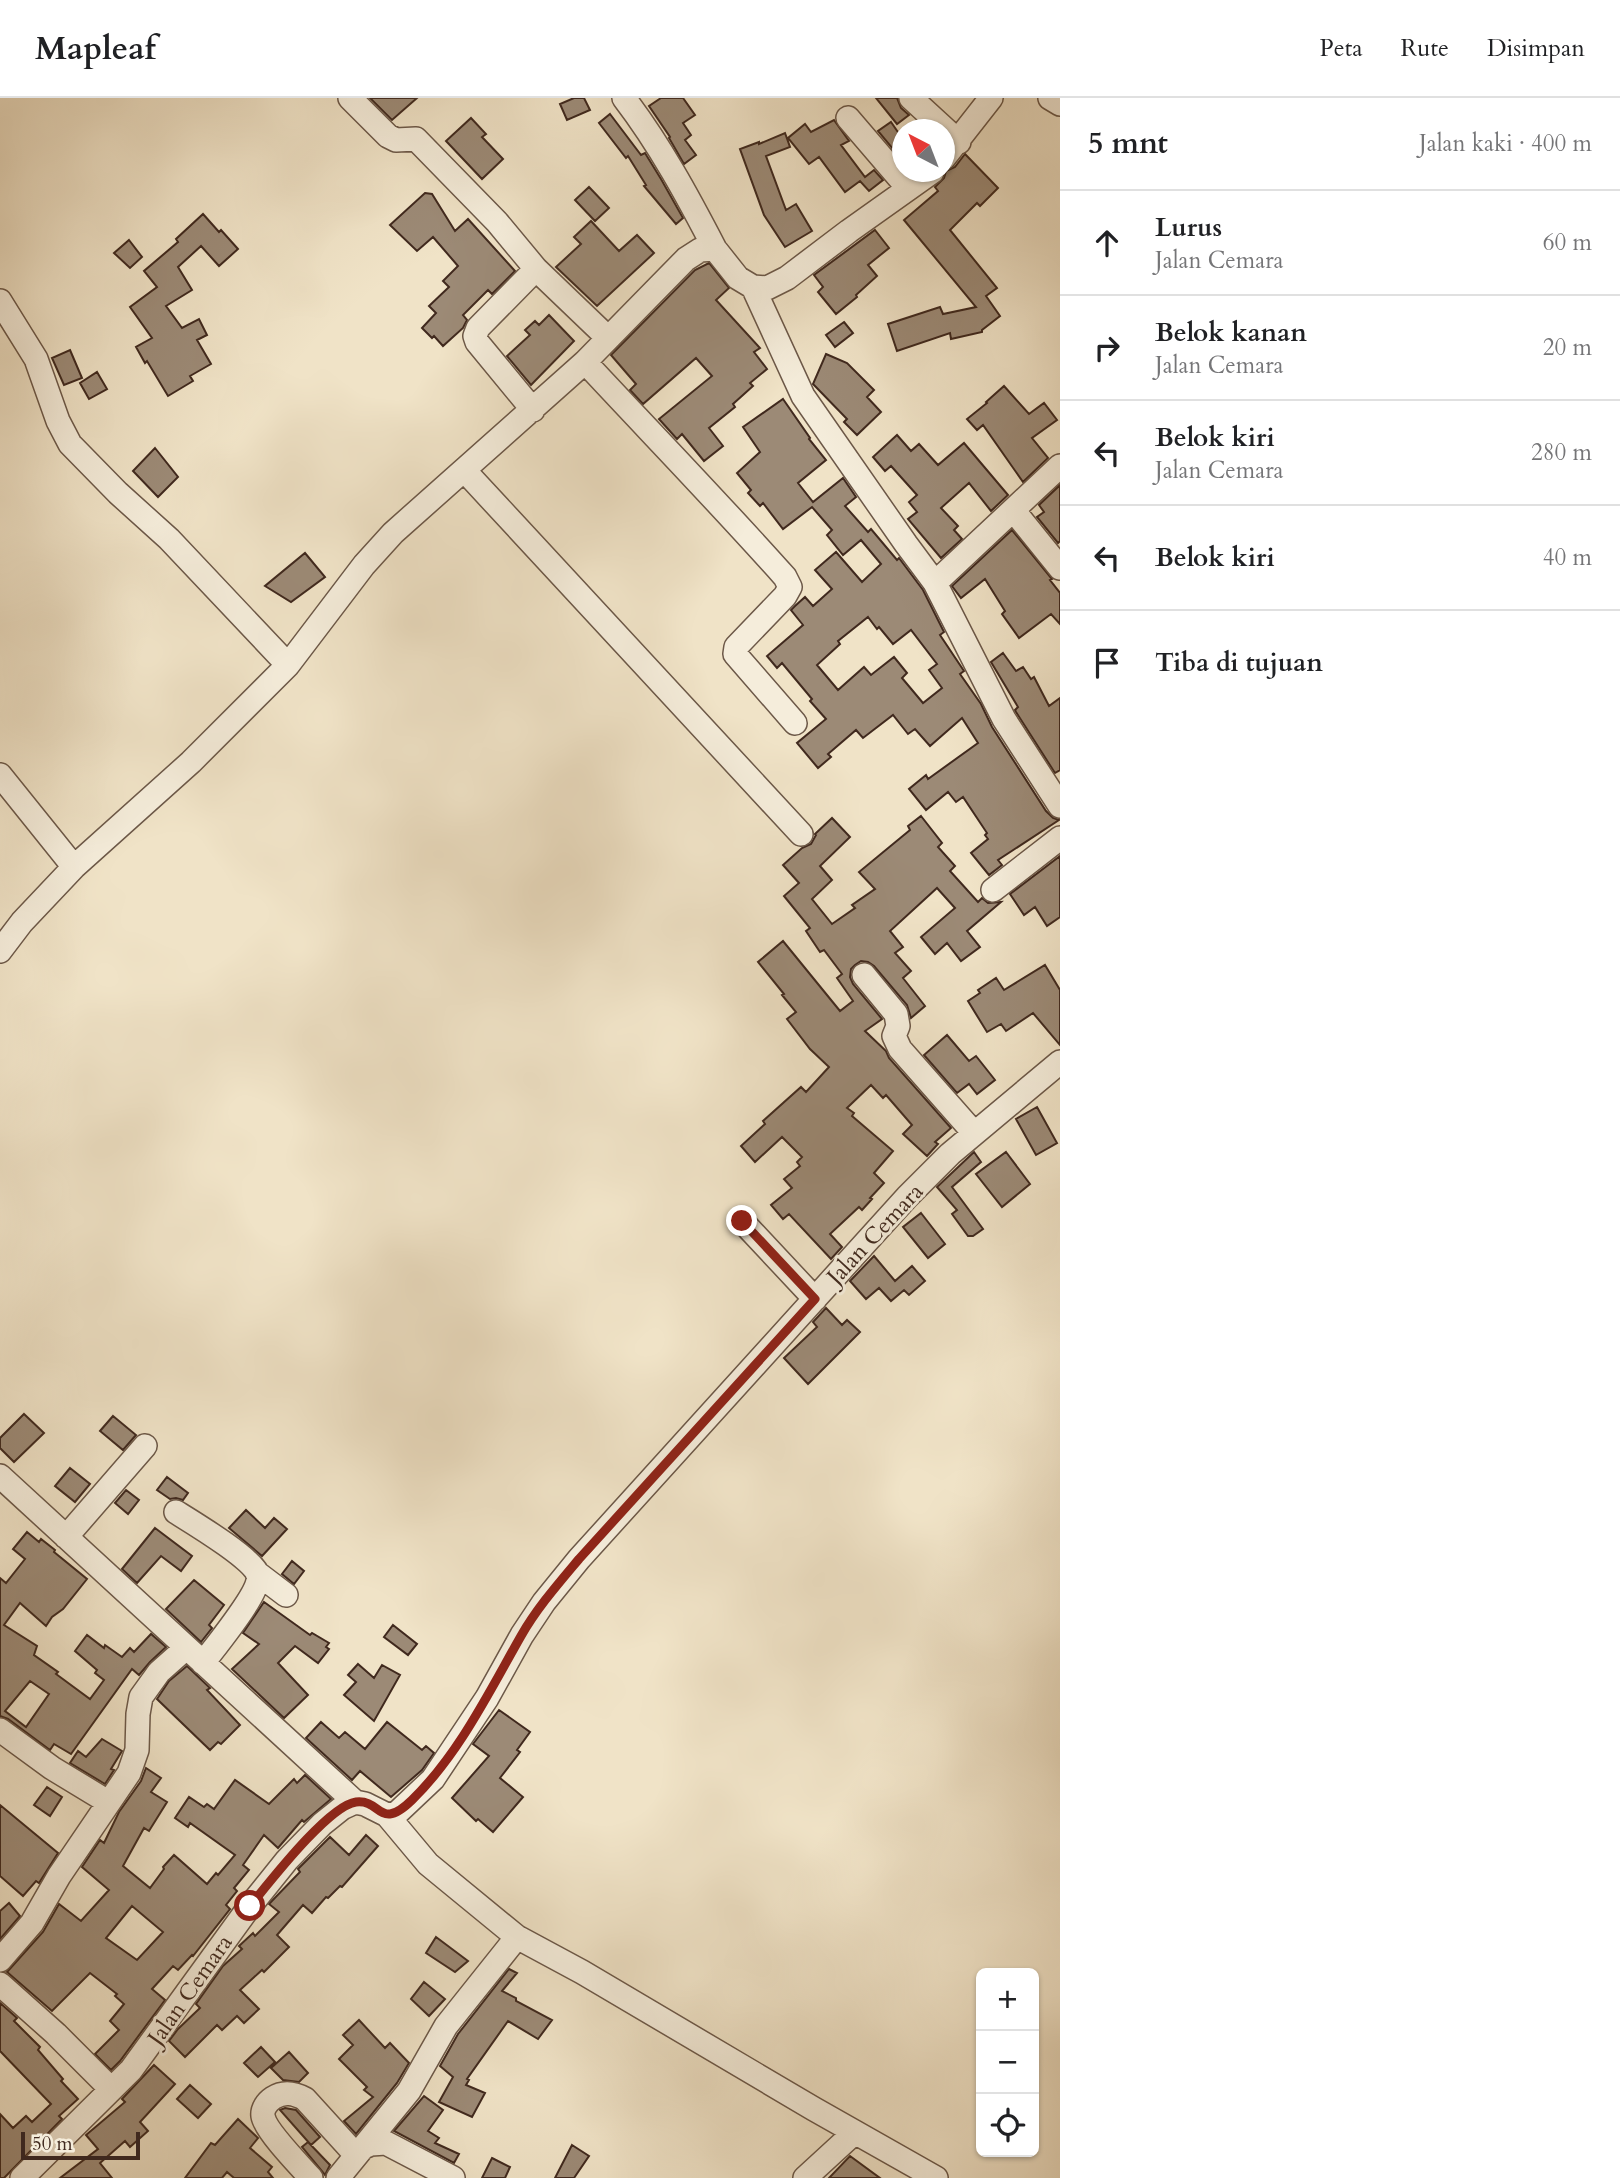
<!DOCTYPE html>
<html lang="id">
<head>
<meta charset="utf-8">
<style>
	body { margin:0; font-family:Cardo,serif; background:#f6f6f6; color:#202124 }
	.controls { position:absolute; right:21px; bottom:21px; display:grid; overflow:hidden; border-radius:10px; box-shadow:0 2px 5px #0004 }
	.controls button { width:63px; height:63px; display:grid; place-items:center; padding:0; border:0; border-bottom:2px solid #e0e0e0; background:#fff; color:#202124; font:35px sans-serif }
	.compass { position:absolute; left:892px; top:21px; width:63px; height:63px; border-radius:50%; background:#fff; box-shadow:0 2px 5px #0004; rotate:318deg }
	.scale { position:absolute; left:21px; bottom:18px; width:119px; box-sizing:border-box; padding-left:7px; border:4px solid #40291e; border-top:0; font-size:19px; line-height:24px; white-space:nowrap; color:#40291e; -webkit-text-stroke:5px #f5eddb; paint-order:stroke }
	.stop { position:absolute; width:21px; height:21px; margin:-16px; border:5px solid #8f2418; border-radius:50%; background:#fff }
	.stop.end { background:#8f2418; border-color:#fff; box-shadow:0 2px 7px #0008 }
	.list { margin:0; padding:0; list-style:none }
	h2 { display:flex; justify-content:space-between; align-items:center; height:91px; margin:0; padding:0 28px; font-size:30px }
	h2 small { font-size:23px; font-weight:400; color:#757577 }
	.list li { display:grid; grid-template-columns:46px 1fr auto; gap:21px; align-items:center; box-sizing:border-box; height:105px; padding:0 28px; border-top:2px solid #e0e0e0 }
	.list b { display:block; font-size:26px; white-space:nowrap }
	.list p { margin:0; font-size:23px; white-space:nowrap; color:#757577 }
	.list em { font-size:23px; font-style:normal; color:#757577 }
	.icon { flex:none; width:38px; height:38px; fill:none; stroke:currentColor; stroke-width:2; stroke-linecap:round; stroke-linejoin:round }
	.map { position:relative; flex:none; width:1060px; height:2080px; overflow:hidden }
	header { display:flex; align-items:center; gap:42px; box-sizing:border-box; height:98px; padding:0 35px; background:#fff; border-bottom:2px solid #e0e0e0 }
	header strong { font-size:33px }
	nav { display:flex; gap:38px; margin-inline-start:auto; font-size:24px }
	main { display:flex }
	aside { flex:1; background:#fff }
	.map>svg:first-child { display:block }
	.building { fill:#9c8a76; stroke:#40291e; stroke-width:2; fill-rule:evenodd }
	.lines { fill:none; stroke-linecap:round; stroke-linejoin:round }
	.minor-casing { stroke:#6c5848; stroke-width:26 }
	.minor { stroke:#f5eddb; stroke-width:23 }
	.route { stroke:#8f2418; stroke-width:9 }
	.labels { text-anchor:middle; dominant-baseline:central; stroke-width:6; stroke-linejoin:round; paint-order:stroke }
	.street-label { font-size:23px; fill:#40291e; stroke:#f5eddb }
</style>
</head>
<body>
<header>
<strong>Mapleaf</strong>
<nav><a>Peta</a><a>Rute</a><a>Disimpan</a></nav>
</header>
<main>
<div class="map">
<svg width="1060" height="2080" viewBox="0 0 1060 2080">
	<rect width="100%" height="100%" fill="#f0e3c7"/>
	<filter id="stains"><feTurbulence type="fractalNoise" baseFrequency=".00286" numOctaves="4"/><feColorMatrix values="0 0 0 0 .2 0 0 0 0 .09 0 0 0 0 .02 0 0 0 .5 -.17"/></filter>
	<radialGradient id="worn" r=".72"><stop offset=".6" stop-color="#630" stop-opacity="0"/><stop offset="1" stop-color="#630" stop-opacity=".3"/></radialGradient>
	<path class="building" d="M370 0H417L392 22Z
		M574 0H584L590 12 567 22 560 6Z
		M661 0H683L695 17 683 25 691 37 685 42 696 57 684 66 669 40 670 39 649 8Z
		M876 0H897L901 10 909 17 897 26Z
		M610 16 641 57 645 55 661 81 683 120 676 126 644 88 646 87 628 58 626 60 599 25Z
		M471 20 486 36 482 39 503 61 482 81 446 43Z
		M834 22 849 43 841 47 865 79 874 72 883 82 869 93 860 83 845 94 819 59 809 66 788 40 805 26 811 34Z
		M891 24 902 40V62L878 33Z
		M785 35 790 49 766 58 786 112 796 106 812 133 785 149 764 117 740 51 759 44V46Z
		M965 56 998 90 980 108 977 105 950 132 997 190 986 198 1000 218 982 232V234L951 241 950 235 897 253 888 226 940 209 943 216 976 209 904 122 938 93 935 89 944 80 946 73 955 69Z
		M589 89 609 110 595 123 575 102Z
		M425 95 432 96 455 133 468 121 515 173 492 196 488 192 463 217 467 222 463 230 443 248 434 238 432 240 422 230 436 215 429 208 449 189 443 183 458 168 433 139 417 153 390 127Z
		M203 116 219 134 221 132 238 151 219 168 201 148 178 169 192 192 166 208 182 230 199 221 207 237 197 242 211 266 190 278 193 283 168 298 147 263 145 265 136 249 152 240 130 209 157 189 144 173 178 144 176 141Z
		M591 123 619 153 637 137 654 155 597 208 556 169 581 146 574 139Z
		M875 132 889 150 868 167 877 178 856 197 857 199 836 216 818 194 823 189 814 177Z
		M129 142 142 159 130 170 114 155Z
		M709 165 729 190 716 202 760 250 754 254 767 271 750 285 753 288 733 306 735 309 709 330 723 348 704 363 682 336 677 341 659 321 712 278 696 260 643 306 630 292 636 286 611 257 695 172Z
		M549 217 574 243 531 287 507 258 530 237 525 232 535 223 539 227Z
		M844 224 853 235 835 249 826 237Z
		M70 252 82 280 64 287 52 260Z
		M826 256 847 265 874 292 867 299 881 314 857 337 844 324 847 321 813 286Z
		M97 274 107 291 89 301 80 285Z
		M1004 288 1029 316 1044 305 1057 322 1032 340 1048 360 1023 384 983 327 977 332 967 321 987 305 986 304Z
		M783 301 810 340 809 341 826 362 798 385 813 404 843 380 856 399 845 408 868 434 871 431 897 462 899 460 923 492 944 534 940 537 964 573 960 576 981 606 992 629 1046 713 1053 720 1059 722 998 762 1002 767 989 777 971 755 988 741 985 737 987 735 963 699 956 704 948 694 926 712 909 691 926 677 928 681 978 645 962 620 930 648 915 631 908 636 893 617 863 640 856 632 828 656 831 659 818 670 797 645 826 621 810 603 812 601 782 565 777 570 767 558 803 527 791 512 795 508 805 499 813 508 832 491 815 472 836 454 862 484 881 466 861 442 843 457 827 437 832 432 812 409 783 431 763 405 760 408 748 395 751 392 737 375 760 354 743 329ZM868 519 877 531 879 529 893 546 911 532 937 566 929 572 942 590 923 605 902 580 907 575 894 559 871 577 864 569 838 592 817 567 840 546 838 543Z
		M897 337 911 353 919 346 938 367 964 345 1008 397 991 413 969 385 941 410 958 428 954 432 962 441 941 460 908 421 917 414 909 404 917 397 891 368 885 373 873 359Z
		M155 350 178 379 158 399 133 373Z
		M1060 387V443L1058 445 1037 419 1044 414 1039 407Z
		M1012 432 1052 481 1050 482 1060 495V526L1051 516 1019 540 1002 516 1005 513 985 481 961 500 952 488Z
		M305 455 325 479 291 504 265 488Z
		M1003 555 1016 573 1023 569 1031 581 1034 579 1049 608 1060 600V672L1055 675 1016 614 1015 612 1018 609 991 564Z
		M921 718 942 745 938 749 955 768 950 773 978 804 982 800 988 805 1001 804 967 833 980 849 961 863 947 845 935 856 921 839 955 810 937 790 890 833 903 849 895 855 911 873 903 880 925 908 911 920 907 907 874 868 868 864 861 863 855 867 851 871 850 879 853 886 882 921 865 933 886 953 889 960 951 1030 935 1044 938 1046 927 1058 903 1036 912 1027 886 997 883 1000 871 987 847 1010 854 1015 852 1018 893 1053 874 1075 884 1085 870 1100 872 1101 862 1112 859 1109 830 1136 842 1149 831 1161 789 1116 783 1121 771 1107 792 1090 784 1081 800 1068 797 1064 802 1059 782 1039 755 1064 741 1048 765 1026 763 1023 801 989 806 994 829 969 810 951 787 921 796 914 782 897 784 896 758 864 783 843 840 913 853 903 837 880 842 876 824 852 820 854 806 833 810 830 784 798 799 785 783 767 802 750 811 746 816 737 815 736 832 720 850 739 820 768 832 782 812 801 832 826 855 810 852 807 875 791 859 774 910 732 908 728Z
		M1060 758V819L1047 828 1035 809 1024 817 1010 796Z
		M1045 867 1060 892V947L1033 915 1006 933 1001 926 987 934 968 903 980 895 978 892 996 880 1004 892Z
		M947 937 969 963 976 958 995 982 977 996 969 986 957 995 924 957Z
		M1037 1009 1057 1045 1036 1057 1016 1021Z
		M974 1054 981 1064 952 1089 983 1131 973 1138H968L952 1116 957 1112 937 1089Z
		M1006 1054 1030 1086 1002 1109 976 1076Z
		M921 1115 945 1146 928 1160 903 1129Z
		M874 1158 895 1183 912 1168 925 1183 909 1197 904 1192 891 1203 879 1190 866 1201 850 1183Z
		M826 1210 842 1227 847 1222 860 1234 808 1286 784 1260 817 1229 813 1224Z
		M24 1316 44 1335 14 1364 0 1350V1340Z
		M113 1318 136 1337 123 1352 100 1333Z
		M70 1370 90 1386 75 1404 55 1388Z
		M167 1379 188 1395 183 1402 176 1400 170 1401 157 1392Z
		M126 1392 139 1402 128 1416 115 1405Z
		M246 1412 265 1430 274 1420 287 1431 262 1458 229 1430Z
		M155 1430 192 1458 181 1473 161 1458 137 1485 122 1471Z
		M27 1434 39 1444 41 1441 55 1452 54 1454 87 1481 63 1511 52 1519 46 1528 20 1505 4 1527 37 1548 34 1557 58 1574 56 1576 90 1601 104 1582 95 1575 97 1572 75 1553 87 1537 104 1550 105 1547 122 1559 130 1550 134 1554 151 1536 166 1549 150 1564 139 1577 132 1571 71 1656 54 1646 50 1652 8 1621 0 1618V1480L6 1485 25 1461 13 1451ZM30 1583 49 1596 26 1629 5 1613Z
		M292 1463 304 1473 294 1486 282 1476Z
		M194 1482 224 1507 209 1527 212 1530 201 1544 166 1511Z
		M264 1504 310 1537 312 1535 329 1545 326 1549 329 1551 318 1565 295 1548 278 1565 308 1597 284 1620 232 1571 259 1546 243 1535Z
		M393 1527 417 1546 408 1557 384 1539Z
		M358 1566 374 1580 382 1567 400 1577 374 1623 344 1597 356 1584 348 1577Z
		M187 1568 210 1590 207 1592 240 1627 221 1646 218 1644 210 1652 157 1601 169 1583Z
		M499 1612 530 1634 517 1652 520 1654 500 1680 523 1699 493 1734 478 1721 476 1723 452 1700 489 1658 473 1646Z
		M321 1624 339 1640 345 1634 365 1651 387 1624 422 1652 426 1648 434 1655 422 1672 391 1699 360 1673 352 1682 306 1640Z
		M102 1641 122 1653 111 1671 114 1672 105 1686 70 1665 78 1653 86 1659Z
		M146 1670 161 1680 151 1694 167 1704 149 1733 144 1730 123 1768 150 1790 164 1771 163 1769 174 1757 207 1786 216 1775 218 1777 235 1757 190 1725 188 1729 175 1720 189 1699 204 1709 207 1706 214 1711 235 1682 269 1706 294 1681 297 1685 305 1677 331 1701 304 1724 302 1722 278 1750 264 1737 243 1767 249 1772 234 1790 237 1793 226 1807 230 1811 193 1858 192 1857 178 1872 173 1868 152 1891 165 1902 120 1963 111 1972 95 1956 119 1932 110 1923 124 1906 115 1898 117 1896 90 1875 52 1913 7 1874 43 1834 59 1806 81 1823 109 1792 82 1769 100 1742 104 1745 119 1714 141 1683ZM132 1808 163 1834 137 1862 106 1840Z
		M47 1689 62 1699 50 1718 34 1707Z
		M0 1707 58 1755 39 1785 36 1783 23 1798 0 1778Z
		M366 1737 378 1748 342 1789 340 1788 328 1800 326 1799 312 1815 303 1807 277 1837 289 1849 264 1874 262 1872 240 1892 259 1911 244 1925 237 1918 222 1932 217 1927 185 1959 169 1943 178 1931 200 1910 196 1906 223 1868 242 1851 239 1848 253 1835 255 1838 279 1814 269 1806 300 1774 298 1771 330 1739 349 1757Z
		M9 1805 20 1818 0 1841V1813Z
		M436 1839 468 1863 455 1874 426 1855Z
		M509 1871 517 1875 502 1893 516 1900V1903L552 1922 538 1941 508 1923 467 1981 469 1982 466 1987 485 1995 472 2019 439 2004 453 1979 440 1968 458 1936Z
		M424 1884 445 1901 429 1918 411 1901Z
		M0 1905 17 1920 14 1923 40 1949 38 1952 63 1981 61 1983 78 2001 59 2018 62 2021 4 2080H0V2016L13 2030 26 2018 32 2024 51 2006 0 1953Z
		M359 1922 385 1950 390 1945 409 1965 397 1985 356 2036 344 2023 373 1999 364 1992 367 1989 339 1961 353 1947 343 1937Z
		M261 1949 275 1964 258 1979 244 1965Z
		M289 1954 308 1975 299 1984 283 1982 271 1970Z
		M154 1967 175 1986 140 2024 148 2033 130 2049 125 2043 100 2065 112 2080H60L98 2051 86 2037 125 2004 122 2001Z
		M190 1987 211 2006 198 2020 177 2001Z
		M424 1998 443 2012 428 2033 439 2040 435 2045 459 2056 454 2065 394 2033Z
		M285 2010 296 2012 320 2039 311 2047 280 2012Z
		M238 2021 258 2040 250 2050 272 2069 268 2074 273 2080H234L227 2074 222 2080H185L211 2045 215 2047Z
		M308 2044 330 2067 325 2077 302 2049Z
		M572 2047 589 2058 574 2080H555Z
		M850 2058 880 2080H829Z
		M492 2060 510 2069 505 2080H482Z"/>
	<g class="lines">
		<g class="minor-casing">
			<path id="minor" d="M350 0 388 38 396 42 416 41 497 124 536 171 608 240
				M624 0C660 47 688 99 715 151
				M911 0 959 44
				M1050 0 1060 6
				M848 20 908 90
				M944 60 991 0
				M753 189 803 298 906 446 935 485 1004 621 1060 708
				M0 203 36 261 58 323 70 346 118 395 169 441 288 567
				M585 264C652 336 720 406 785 479L790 489 785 498 736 549 735 556 795 625
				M533 312 477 244 475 238 478 230 536 171
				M464 372 801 736
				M1014 413 1060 470
				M935 485 1060 368
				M0 677 74 769
				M993 792 1060 740
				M0 853 22 824 74 769 191 664 288 567 364 467 393 435 585 264 686 161 700 152 715 151 738 180 753 189 767 190 787 180 849 133 932 74
				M864 877 896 916 898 928 894 938 900 951 974 1035
				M742 1123 815 1201
				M0 1378 355 1704
				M176 1414C192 1424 255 1462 258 1477 261 1494 214 1550 203 1565
				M66 1439 145 1348
				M257 1475 286 1497
				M0 1632 52 1670 108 1704
				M387 1717 428 1766 517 1839 582 1874 814 2011 936 2080
				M0 1862 32 1825 59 1778 129 1675 137 1652 138 1616 141 1599 159 1574 186 1550
				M0 1886 56 1936 111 1991
				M364 2049 371 2046 386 2045 453 2080
				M22 2080 131 1972 250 1808 287 1762 322 1726 342 1710 355 1704 365 1706 387 1717 397 1715 433 1681 487 1600 522 1537 544 1504 579 1461 907 1099 950 1056 1060 964
				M311 2080C300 2068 265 2032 263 2018 262 2011 267 2004 273 2000 284 1993 294 1995 305 2001L356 2057
				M338 2080 409 1993 446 1928 517 1839
				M805 2080 854 2035"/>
		</g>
		<use href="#minor" class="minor"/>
	</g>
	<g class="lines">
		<path class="route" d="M250 1808C269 1785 328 1708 356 1704 382 1701 379 1734 412 1702 459 1656 489 1594 521 1538 537 1510 558 1486 579 1461L815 1201 742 1123"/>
	</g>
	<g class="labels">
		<g class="street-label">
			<text transform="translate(875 1136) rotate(-47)">Jalan Cemara</text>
			<text transform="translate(190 1892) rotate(-55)">Jalan Cemara</text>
		</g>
	</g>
	<rect width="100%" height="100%" filter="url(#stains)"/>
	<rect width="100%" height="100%" fill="url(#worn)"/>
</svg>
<div class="controls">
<button>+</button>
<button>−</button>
<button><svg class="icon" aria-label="locate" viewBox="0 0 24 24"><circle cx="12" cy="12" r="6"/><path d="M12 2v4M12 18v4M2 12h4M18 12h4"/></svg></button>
</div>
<svg class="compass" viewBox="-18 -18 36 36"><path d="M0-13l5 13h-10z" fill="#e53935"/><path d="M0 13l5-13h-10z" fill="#757577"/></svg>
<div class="scale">50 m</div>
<div class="stop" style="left:250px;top:1808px"></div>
<div class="stop end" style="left:742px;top:1123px"></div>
</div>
<aside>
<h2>5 mnt<small>Jalan kaki · 400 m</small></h2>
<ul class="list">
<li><svg class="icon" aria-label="ahead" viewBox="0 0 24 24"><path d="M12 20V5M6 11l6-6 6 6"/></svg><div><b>Lurus</b><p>Jalan Cemara</p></div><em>60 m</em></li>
<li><svg class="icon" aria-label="right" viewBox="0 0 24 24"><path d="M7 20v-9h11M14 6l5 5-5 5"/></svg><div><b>Belok kanan</b><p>Jalan Cemara</p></div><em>20 m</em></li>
<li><svg class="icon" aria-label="left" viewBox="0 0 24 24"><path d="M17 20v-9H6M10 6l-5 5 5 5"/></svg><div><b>Belok kiri</b><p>Jalan Cemara</p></div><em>280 m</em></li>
<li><svg class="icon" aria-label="left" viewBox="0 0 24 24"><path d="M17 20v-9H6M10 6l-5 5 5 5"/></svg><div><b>Belok kiri</b></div><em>40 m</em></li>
<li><svg class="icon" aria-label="arrive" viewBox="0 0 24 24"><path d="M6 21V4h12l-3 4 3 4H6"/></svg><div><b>Tiba di tujuan</b></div></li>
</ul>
</aside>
</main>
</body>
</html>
